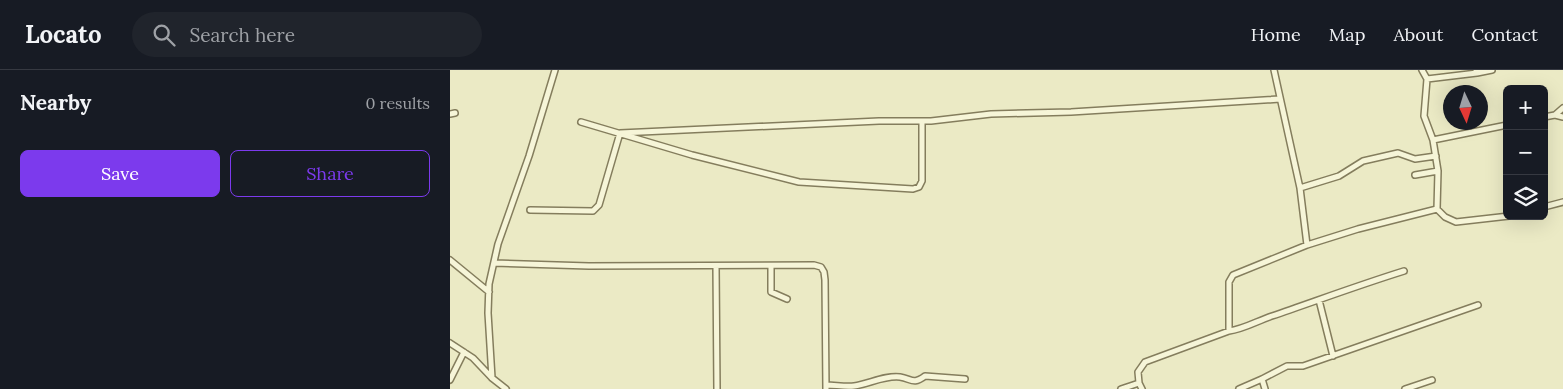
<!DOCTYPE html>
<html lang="en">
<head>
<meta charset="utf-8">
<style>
	body { margin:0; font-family:Lora,serif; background:#20242c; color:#f1f3f6 }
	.controls { position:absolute; right:15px; top:15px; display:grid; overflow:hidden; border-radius:8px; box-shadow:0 5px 20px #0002 }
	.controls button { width:45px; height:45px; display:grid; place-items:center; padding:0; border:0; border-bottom:1px solid #363941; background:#171b24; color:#f1f3f6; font:25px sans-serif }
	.compass { position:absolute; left:993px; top:15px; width:45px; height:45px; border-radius:50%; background:#171b24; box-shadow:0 5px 20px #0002; rotate:176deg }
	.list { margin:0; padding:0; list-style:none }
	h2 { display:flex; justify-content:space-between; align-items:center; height:65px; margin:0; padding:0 20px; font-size:21px }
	h2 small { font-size:16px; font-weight:400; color:#9ea1a6 }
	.actions { display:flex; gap:10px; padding:15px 20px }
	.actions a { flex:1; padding:11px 0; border:1px solid #7c3aed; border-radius:8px; text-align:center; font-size:18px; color:#7c3aed }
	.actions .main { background:#7c3aed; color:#fff }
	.icon { flex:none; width:28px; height:28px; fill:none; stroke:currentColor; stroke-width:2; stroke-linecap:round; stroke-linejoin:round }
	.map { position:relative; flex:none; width:1113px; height:319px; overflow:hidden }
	header { display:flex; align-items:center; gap:30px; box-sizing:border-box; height:70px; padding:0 25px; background:#171b24; border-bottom:1px solid #363941 }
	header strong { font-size:24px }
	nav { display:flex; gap:28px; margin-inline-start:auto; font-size:18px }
	.search { width:350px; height:45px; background:#20242c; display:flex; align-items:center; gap:12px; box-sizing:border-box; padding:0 18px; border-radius:28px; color:#9ea1a6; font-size:19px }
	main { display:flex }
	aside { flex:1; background:#171b24 }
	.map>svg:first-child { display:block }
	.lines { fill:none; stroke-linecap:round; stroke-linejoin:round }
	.street-casing { stroke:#847d5d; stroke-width:8 }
	.street { stroke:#f6f5d8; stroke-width:5 }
</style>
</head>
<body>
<header>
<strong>Locato</strong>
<div class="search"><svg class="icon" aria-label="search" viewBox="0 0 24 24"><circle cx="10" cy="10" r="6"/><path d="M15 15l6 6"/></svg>Search here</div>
<nav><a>Home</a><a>Map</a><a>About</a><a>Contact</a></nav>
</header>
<main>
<aside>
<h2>Nearby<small>0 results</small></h2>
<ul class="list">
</ul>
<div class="actions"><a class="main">Save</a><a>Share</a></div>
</aside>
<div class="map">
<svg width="1113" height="319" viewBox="0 0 1113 319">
	<rect width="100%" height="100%" fill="#ebeac5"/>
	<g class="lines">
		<g class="street-casing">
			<path id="street" d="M824 0 850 118 857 175
				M972 0 977 9
				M1026 0 1027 3 977 9 974 46 983 70 1057 55
				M1027 3 1042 0
				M0 44 5 43
				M1105 45 1113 38
				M1094 47 1105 45 1113 47
				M131 52 242 85 349 112 463 119 469 117 472 111V51
				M988 101 987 139 995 147 1006 152 1059 146
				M965 105 988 101 983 70
				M850 118 889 106 913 91 948 83 965 89 986 86
				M1094 137 1113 132
				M80 140 143 141 149 135 170 63 429 51H481L541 44 621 42 830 29
				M0 190 39 222
				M44 193 139 196 364 195 371 197 374 202 375 210 376 319
				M266 196 267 319
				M321 196V222L337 229
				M869 230 883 286
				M779 261V212L783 205 857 175 908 159 987 139
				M0 273 23 288 42 308 56 319
				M42 308 38 243 39 214 48 174 79 86 105 0
				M812 309 815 319
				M0 310 14 282
				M376 315C385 315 395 317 404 316 419 314 435 305 450 307 462 309 463 315 475 306L515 309
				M671 319 689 313
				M692 319 689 313 688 302 695 292 779 261C794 259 807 251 822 246 866 231 909 215 954 201
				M789 319 812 309 837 296H853L1028 235
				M955 319 982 310"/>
		</g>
		<use href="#street" class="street"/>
	</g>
</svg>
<div class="controls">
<button>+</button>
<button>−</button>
<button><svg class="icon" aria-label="layers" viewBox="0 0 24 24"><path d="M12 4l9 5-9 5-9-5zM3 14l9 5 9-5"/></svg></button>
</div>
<svg class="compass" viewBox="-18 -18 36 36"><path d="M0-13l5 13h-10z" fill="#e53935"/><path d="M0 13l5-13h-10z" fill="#9ea1a6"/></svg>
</div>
</main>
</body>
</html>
